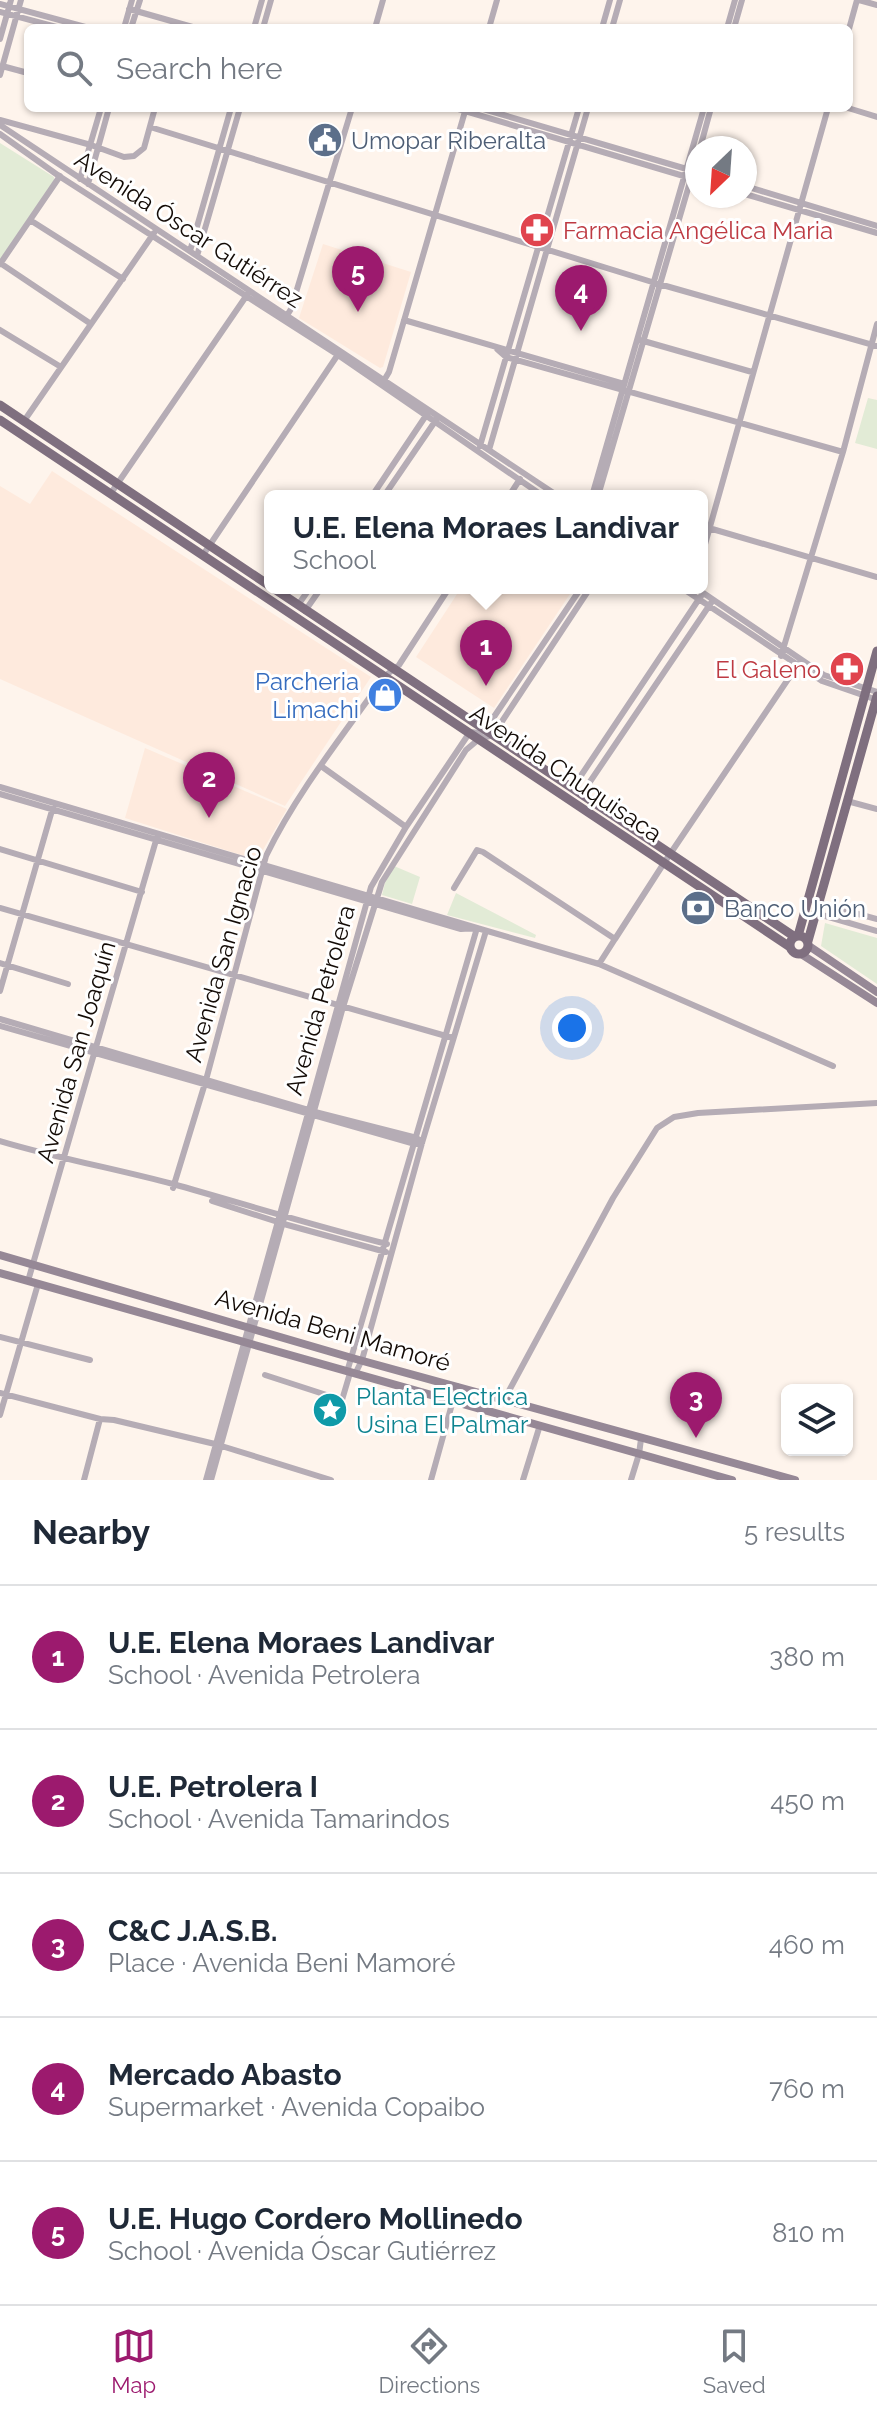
<!DOCTYPE html>
<html lang="en">
<head>
<meta charset="utf-8">
<style>
	body { margin:0; font-family:Raleway,sans-serif; background:#f6f6f7; color:#1f2937 }
	.controls { position:absolute; right:24px; bottom:24px; display:grid; overflow:hidden; border-radius:12px; box-shadow:0 2px 6px #0004 }
	.controls button { width:72px; height:72px; display:grid; place-items:center; padding:0; border:0; border-bottom:2px solid #e0e1e3; background:#fff; color:#1f2937; font:40px sans-serif }
	.compass { position:absolute; left:685px; top:136px; width:72px; height:72px; border-radius:50%; background:#fff; box-shadow:0 2px 6px #0004; rotate:205deg }
	.you { position:absolute; left:572px; top:1028px; width:28px; height:28px; margin:-20px; border:6px solid #fff; border-radius:50%; background:#1a73e8; box-shadow:0 0 0 12px #1a73e833 }
	.badge { display:grid; place-items:center; width:52px; height:52px; border-radius:50%; background:#9c1a6e; color:#fff; font-size:26px; font-weight:700 }
	.pin { position:absolute; translate:-50% -66px; filter:drop-shadow(0 2px 4px #0008) }
	.pin::after { content:''; position:absolute; top:42px; width:28px; height:24px; background:inherit; clip-path:polygon(0 0,100% 0,50% 100%) }
	.popup { position:absolute; left:264px; top:490px; width:444px; height:104px; box-sizing:border-box; display:grid; place-content:center; border-radius:12px; background:#fff; filter:drop-shadow(0 2px 6px #0005); font-size:26px; white-space:nowrap; color:#747a83 }
	.popup b { font-size:30px; color:#1f2937 }
	.popup::after { content:''; position:absolute; left:50%; top:100%; margin-left:-16px; border:16px solid transparent; border-top-color:#fff }
	.list { margin:0; padding:0; list-style:none }
	h2 { display:flex; justify-content:space-between; align-items:center; height:104px; margin:0; padding:0 32px; font-size:34px }
	h2 small { font-size:26px; font-weight:400; color:#747a83 }
	.list li { display:grid; grid-template-columns:52px 1fr auto; gap:24px; align-items:center; box-sizing:border-box; height:144px; padding:0 32px; border-top:2px solid #e0e1e3 }
	.list b { display:block; font-size:30px; white-space:nowrap }
	.list p { margin:0; font-size:26px; white-space:nowrap; color:#747a83 }
	.list em { font-size:26px; font-style:normal; color:#747a83 }
	.icon { flex:none; width:44px; height:44px; fill:none; stroke:currentColor; stroke-width:2; stroke-linecap:round; stroke-linejoin:round }
	.map { position:relative; flex:none; width:877px; height:1480px; overflow:hidden }
	.search { position:absolute; background:#fff; box-shadow:0 2px 6px #0004; left:24px; right:24px; top:24px; height:88px; display:flex; align-items:center; gap:20px; box-sizing:border-box; padding:0 28px; border-radius:12px; color:#747a83; font-size:30px }
	.sheet { height:824px; background:#fff }
	nav { display:flex; justify-content:space-around; align-items:center; box-sizing:border-box; height:112px; border-top:2px solid #e0e1e3; background:#fff; font-size:22px; color:#747a83 }
	nav a { display:grid; justify-items:center; gap:4px }
	nav .on { color:#9c1a6e }
	.map>svg:first-child { display:block }
	.built { fill:#feeadd }
	.green { fill:#e2ebd6 }
	.lines { fill:none; stroke-linecap:round; stroke-linejoin:round }
	.street { stroke:#b5acb5; stroke-width:6 }
	.secondary { stroke:#968896; stroke-width:8 }
	.primary { stroke:#7f6f7f; stroke-width:9 }
	.labels { text-anchor:middle; dominant-baseline:central; stroke-width:6; stroke-linejoin:round; paint-order:stroke }
	.service-label { font-size:24px; fill:#4e5e75; stroke:#fff; text-anchor:start }
	.street-label { font-size:24px; fill:#130b06; stroke:#fff }
	.health-label { font-size:24px; fill:#be3a42; stroke:#fff; text-anchor:start }
	.shop-label { font-size:24px; fill:#366cbe; stroke:#fff; text-anchor:end }
	.culture-label { font-size:24px; fill:#0d838f; stroke:#fff; text-anchor:start }
</style>
</head>
<body>
<div class="map">
<svg width="877" height="1480" viewBox="0 0 877 1480">
	<rect width="100%" height="100%" fill="#fef4ec"/>
	<path class="built" d="M323 244 411 272 383 367 380 368 299 318Z
		M52 471 371 677 285 806 0 679V486L30 504Z
		M461 588H574L494 708 416 657Z
		M145 748 287 809 257 860 125 818Z"/>
	<path class="green" d="M0 143 54 177V180L0 260Z
		M868 398 877 400V449L855 443Z
		M394 866 420 877 412 904 382 895 385 883Z
		M456 893 536 935 535 938 447 915Z
		M825 923 877 938V984L821 946Z"/>
	<g class="lines">
		<path class="street" d="M859 0 877 5
			M0 4 89 28
			M129 9 196 28
			M0 12 60 28
			M124 28 132 0
			M131 28 140 0
			M254 28 262 0
			M263 28 271 0
			M375 28 383 0
			M489 28 497 0
			M602 28 610 0
			M612 28 620 0
			M727 28 735 0
			M734 28 742 0
			M849 29 857 0
			M0 39 11 0
			M2 66 28 73
			M0 75 21 0
			M455 108 697 180
			M480 108 690 170
			M848 108 877 117
			M0 120 91 145 124 157 134 156 144 148 155 108
			M0 125 558 496
			M150 127 652 282 877 346
			M0 134 59 176 338 355 543 496
			M700 148 711 108
			M80 179 101 108
			M88 184 109 108
			M745 186 877 226
			M745 194 877 233
			M30 220 123 279
			M190 251 231 108
			M197 256 240 108
			M0 263 91 324
			M0 264 60 176
			M286 317 291 309 352 108
			M404 320 624 384
			M0 330 61 367
			M640 340 752 372
			M497 349 506 357 843 452
			M383 382 389 372 466 108
			M24 421 154 233
			M480 446 579 108
			M489 450 588 108
			M111 493 247 295
			M372 496 427 414
			M384 496 436 420
			M509 496 520 479
			M592 496 704 108
			M598 496 697 158
			M702 526 877 577
			M203 555 339 353
			M702 555 828 108
			M682 588 822 681 877 700
			M696 588 824 675 877 692
			M298 605 310 588
			M305 611 321 588
			M781 656 843 452 877 324
			M321 766 406 827
			M0 787 477 928 461 929 0 794
			M572 789 703 593
			M581 795 713 600
			M847 801 877 809
			M0 849 142 892
			M454 888 477 850 483 852 615 939 664 863 801 660
			M818 903 877 919
			M0 908 453 1038
			M815 913 877 931
			M0 963 68 984
			M599 964 615 939
			M0 991 53 807
			M0 1019 315 1112 417 1138 422 1143 415 1144 0 1026
			M0 1141C57 1158 116 1169 173 1184 244 1204 315 1226 387 1244
			M173 1188 206 1080 266 856C297 792 344 734 385 676L399 665 449 588
			M212 1201 284 1224 386 1252
			M28 1281 157 837
			M0 1337 90 1360
			M347 1372 477 928 599 964 833 1066
			M355 1374 362 1360 422 1143 486 931
			M265 1375 342 1400 350 1373
			M0 1393 100 1419 114 1420 215 1444 331 1480
			M504 1400 613 1198 657 1128 674 1117 698 1113 877 1103
			M0 1415 38 1284
			M84 1480 100 1419
			M206 1480 371 887 406 827 470 732 480 733 485 730 581 588
			M211 1480 343 1007 382 882 466 750 479 739 493 735 590 588
			M431 1480 457 1386
			M523 1480 540 1425
			M631 1480 639 1454 641 1439"/>
		<path class="secondary" d="M809 946 877 992
			M801 954 877 1003
			M0 1255 352 1358 795 1480
			M0 1273 732 1480"/>
		<path class="primary" d="M0 405 270 586
			M0 420 790 947
			M273 588 795 937
			M790 945a9 9 0 1 1 18 0a9 9 0 1 1-18 0Z
			M798 936 877 651
			M808 941 877 696"/>
	</g>
	<defs>
		<g id="civic-disc" transform="scale(1.8)"><circle r="9.5" fill="#5c6f8a" stroke="#fff"/><path d="M-.6-6.5H3V-4.5H.6V-3L4-1V1h2V6H-6V1h2V-1L-.6-3ZM-1.2 2.5V6h2.4V2.5Z" fill="#fff"/></g>
		<g id="pharmacy-disc" transform="scale(1.8)"><circle r="9.5" fill="#e0444e" stroke="#fff"/><path d="M-2-6h4v4h4v4h-4v4h-4v-4h-4v-4h4Z" fill="#fff"/></g>
		<g id="shop-disc" transform="scale(1.8)"><circle r="9.5" fill="#3f7fe0" stroke="#fff"/><path d="M-5-2.5h2.3a2.7 3.5 0 0 1 5.4 0H5L5.5 6h-11ZM-1.5-2.5h3a1.5 2.3 0 0 0-3 0Z" fill="#fff"/></g>
		<g id="bank-disc" transform="scale(1.8)"><circle r="9.5" fill="#5c6f8a" stroke="#fff"/><path d="M-6-4H6V4H-6ZM0-2.3a2.3 2.3 0 1 0 0 4.6a2.3 2.3 0 1 0 0-4.6Z" fill="#fff"/></g>
		<g id="sight-disc" transform="scale(1.8)"><circle r="9.5" fill="#0f9aa8" stroke="#fff"/><path d="M0-6L1.8-2.2L6-1.7L2.9 1.2L3.7 5.4L0 3.3L-3.7 5.4L-2.9 1.2L-6-1.7L-1.8-2.2Z" fill="#fff"/></g>
	</defs>
	<g fill-rule="evenodd">
		<use href="#civic-disc" x="325" y="140"/>
		<use href="#pharmacy-disc" x="537" y="230"/>
		<use href="#pharmacy-disc" x="847" y="669"/>
		<use href="#shop-disc" x="385" y="695"/>
		<use href="#bank-disc" x="698" y="908"/>
		<use href="#sight-disc" x="330" y="1410"/>
	</g>
	<g class="labels">
		<g class="service-label">
			<text x="351" y="140">Umopar Riberalta</text>
			<text x="724" y="908">Banco Unión</text>
		</g>
		<g class="street-label">
			<text transform="translate(189 229) rotate(33)">Avenida Óscar Gutiérrez</text>
			<text transform="translate(566 773) rotate(34)">Avenida Chuquisaca</text>
			<text transform="translate(223 954) rotate(-74)">Avenida San Ignacio</text>
			<text transform="translate(320 1000) rotate(-74)">Avenida Petrolera</text>
			<text transform="translate(76 1052) rotate(-74)">Avenida San Joaquín</text>
			<text transform="translate(333 1330) rotate(16)">Avenida Beni Mamoré</text>
		</g>
		<g class="health-label">
			<text x="563" y="230">Farmacia Angélica Maria</text>
			<text x="821" y="669" text-anchor="end">El Galeno</text>
		</g>
		<g class="shop-label">
			<text x="359" y="681">Parcheria<tspan x="359" dy="28">Limachi</tspan></text>
		</g>
		<g class="culture-label">
			<text x="356" y="1396">Planta Electrica<tspan x="356" dy="28">Usina El Palmar</tspan></text>
		</g>
	</g>
</svg>
<div class="controls">
<button><svg class="icon" aria-label="layers" viewBox="0 0 24 24"><path d="M12 4l9 5-9 5-9-5zM3 14l9 5 9-5"/></svg></button>
</div>
<svg class="compass" viewBox="-18 -18 36 36"><path d="M0-13l5 13h-10z" fill="#e53935"/><path d="M0 13l5-13h-10z" fill="#747a83"/></svg>
<div class="you"></div>
<div class="pin badge" style="left:486px;top:686px">1</div>
<div class="popup"><b>U.E. Elena Moraes Landivar</b>School</div>
<div class="pin badge" style="left:209px;top:818px">2</div>
<div class="pin badge" style="left:696px;top:1438px">3</div>
<div class="pin badge" style="left:581px;top:331px">4</div>
<div class="pin badge" style="left:358px;top:312px">5</div>
<div class="search"><svg class="icon" aria-label="search" viewBox="0 0 24 24"><circle cx="10" cy="10" r="6"/><path d="M15 15l6 6"/></svg>Search here</div>
</div>
<section class="sheet">
<h2>Nearby<small>5 results</small></h2>
<ul class="list">
<li><span class="badge">1</span><div><b>U.E. Elena Moraes Landivar</b><p>School · Avenida Petrolera</p></div><em>380 m</em></li>
<li><span class="badge">2</span><div><b>U.E. Petrolera I</b><p>School · Avenida Tamarindos</p></div><em>450 m</em></li>
<li><span class="badge">3</span><div><b>C&amp;C J.A.S.B.</b><p>Place · Avenida Beni Mamoré</p></div><em>460 m</em></li>
<li><span class="badge">4</span><div><b>Mercado Abasto</b><p>Supermarket · Avenida Copaibo</p></div><em>760 m</em></li>
<li><span class="badge">5</span><div><b>U.E. Hugo Cordero Mollinedo</b><p>School · Avenida Óscar Gutiérrez</p></div><em>810 m</em></li>
</ul>
</section>
<nav>
<a class="on"><svg class="icon" aria-label="map" viewBox="0 0 24 24"><path d="M3 6l6-2 6 2 6-2v14l-6 2-6-2-6 2zM9 4v14M15 6v14"/></svg>Map</a>
<a><svg class="icon" aria-label="directions" viewBox="0 0 24 24"><path d="M12 3l9 9-9 9-9-9zM9 14v-3h6M13 9l2 2-2 2"/></svg>Directions</a>
<a><svg class="icon" aria-label="saved" viewBox="0 0 24 24"><path d="M7 4h10v16l-5-4-5 4z"/></svg>Saved</a>
</nav>
</body>
</html>
